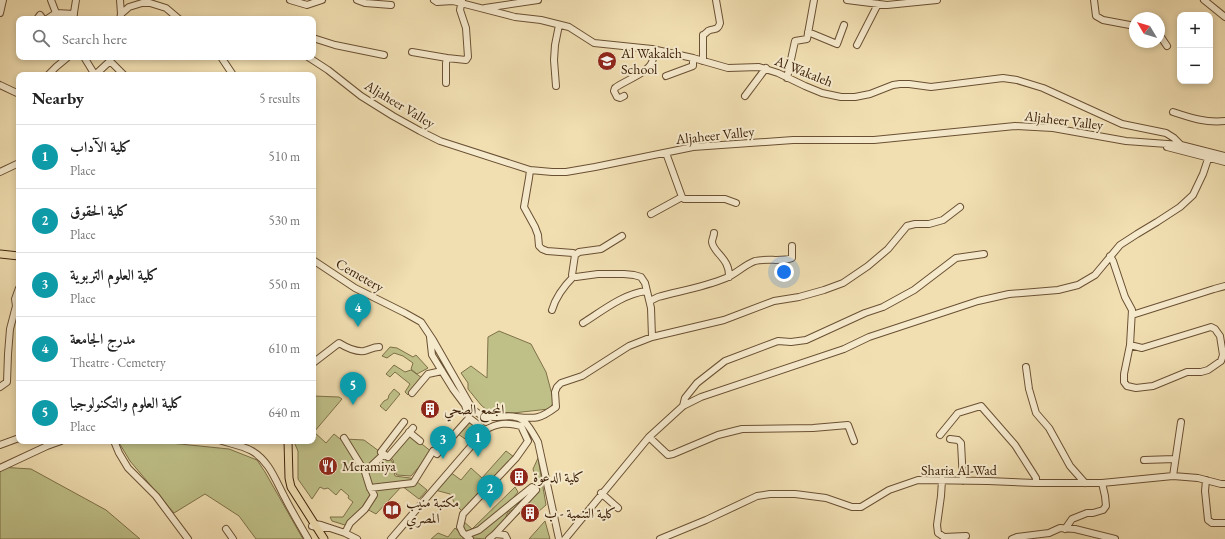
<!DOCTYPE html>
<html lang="en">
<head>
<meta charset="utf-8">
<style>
	body { margin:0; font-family:"EB Garamond",Amiri,serif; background:#f2f2f2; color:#222 }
	.controls { position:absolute; right:12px; top:12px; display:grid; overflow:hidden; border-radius:8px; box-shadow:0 2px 6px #0003 }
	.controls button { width:36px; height:36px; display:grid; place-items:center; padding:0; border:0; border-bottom:1px solid #e0e0e0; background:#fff; color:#222; font:20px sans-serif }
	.compass { position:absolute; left:1129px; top:12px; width:36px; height:36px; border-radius:50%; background:#fff; box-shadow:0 2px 6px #0003; rotate:308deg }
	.you { position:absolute; left:784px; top:272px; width:14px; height:14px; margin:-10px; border:3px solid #fff; border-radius:50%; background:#1a73e8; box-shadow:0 0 0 6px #1a73e833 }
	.badge { display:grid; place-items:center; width:26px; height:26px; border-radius:50%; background:#0f766e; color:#fff; font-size:13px; font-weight:700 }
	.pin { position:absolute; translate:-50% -33px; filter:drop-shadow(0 1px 2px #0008) }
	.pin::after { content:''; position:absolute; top:21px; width:14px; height:12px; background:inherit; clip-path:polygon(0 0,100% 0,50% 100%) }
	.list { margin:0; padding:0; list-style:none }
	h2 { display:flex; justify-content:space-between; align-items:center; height:52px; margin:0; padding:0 16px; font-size:17px }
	h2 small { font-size:13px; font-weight:400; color:#767676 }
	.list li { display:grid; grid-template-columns:26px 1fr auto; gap:12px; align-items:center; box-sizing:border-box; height:64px; padding:0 16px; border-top:1px solid #e0e0e0 }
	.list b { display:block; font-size:15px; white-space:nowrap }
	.list p { margin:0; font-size:13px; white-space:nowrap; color:#767676 }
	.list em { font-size:13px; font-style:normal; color:#767676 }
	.icon { flex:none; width:22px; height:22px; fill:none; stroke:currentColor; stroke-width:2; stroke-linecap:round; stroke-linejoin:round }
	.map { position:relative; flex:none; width:1225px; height:539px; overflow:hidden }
	.search { position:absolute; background:#fff; box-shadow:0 2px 6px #0003; left:16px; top:16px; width:300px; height:44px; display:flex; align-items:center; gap:10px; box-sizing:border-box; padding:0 14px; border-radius:8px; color:#767676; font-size:15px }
	.panel { position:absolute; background:#fff; box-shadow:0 2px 6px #0003; left:16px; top:72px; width:300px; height:372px; border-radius:8px }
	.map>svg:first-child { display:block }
	.green { fill:#bfc088; stroke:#7e7048 }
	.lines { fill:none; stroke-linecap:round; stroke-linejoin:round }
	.minor-casing { stroke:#6a5033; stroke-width:8 }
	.major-casing { stroke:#3d2109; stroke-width:9 }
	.minor { stroke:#f6eacd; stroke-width:6 }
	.major { stroke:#f1dfb2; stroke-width:7 }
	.labels { text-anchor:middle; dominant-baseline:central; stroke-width:4; stroke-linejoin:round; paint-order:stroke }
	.poi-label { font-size:14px; fill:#3d2109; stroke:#f6eacd; text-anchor:start }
	.street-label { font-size:14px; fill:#3d2109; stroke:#f6eacd }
</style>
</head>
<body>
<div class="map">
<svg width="1225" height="539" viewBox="0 0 1225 539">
	<rect width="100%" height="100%" fill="#f1dfb2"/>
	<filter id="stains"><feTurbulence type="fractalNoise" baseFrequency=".005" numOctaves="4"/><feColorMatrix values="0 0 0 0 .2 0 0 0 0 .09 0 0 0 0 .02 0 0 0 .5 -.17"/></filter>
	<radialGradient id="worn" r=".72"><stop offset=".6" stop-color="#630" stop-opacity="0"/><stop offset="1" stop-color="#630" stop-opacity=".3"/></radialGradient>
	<path class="green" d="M499 331 531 344 546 372 554 402 549 409 513 413 488 411 481 405 468 389V383L461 373 471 366 487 378 488 337Z
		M390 347 397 348 413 357 416 355 428 368 417 374 411 369 413 363 403 356 394 353 387 358 382 356Z
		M394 365 405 372 411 370 422 378 408 395 405 392 410 384 395 372 390 377 386 374Z
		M394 389 400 394 386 411 380 406 384 401 388 399 389 395Z
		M313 396 339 397 342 399 314 432 313 430Z
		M469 420 482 430 471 443 458 434Z
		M313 431 326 443 334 434C353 447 363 474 371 495L364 508 345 525 332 521 330 517H343L353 502 348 498 349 496 341 489 336 495 328 488 324 489 320 487 312 499 298 479V451L294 442 311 443V441H313Z
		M409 434 432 452 411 476 397 475 396 474 393 460 389 457Z
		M345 439 364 440 383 454 365 470Z
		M118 441H167L170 443 229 449 257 460 265 472 303 539H256L239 516 205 494 174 513 130 461Z
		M506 451 514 457 463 512 455 504 450 494 435 490 450 472 461 480 471 468 482 478Z
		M384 456 392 461 395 476 410 478 414 480 371 487 366 472Z
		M538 458 546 505 538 512 530 504 503 528 509 513 520 509 537 491V485L533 469Z
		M0 467 31 469 106 510 140 539H0Z
		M416 481 427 490 419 499 402 486Z
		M402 486 376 514 367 509 375 495 372 489Z
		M515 487 518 492 505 508 479 530 464 532 462 520 472 529Z
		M531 488 535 491 519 507 508 512 504 521 487 539 471 538 467 535 507 509 519 493Z
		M545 521 550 539H529Z
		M455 528 466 539H431L438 533 448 537Z"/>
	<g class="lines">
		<g class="minor-casing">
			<path id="minor" d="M51 0 56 13 74 14
				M290 0 307 5 322 0
				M357 0 365 3 391 5
				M434 0 437 2 453 1 515 17 541 20 569 27 594 43 652 49 693 58 728 68 759 67 778 73 805 86 822 93 841 97H855L870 94 893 85 900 84H909L931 87 1003 78 1017 80 1043 88 1122 124 1166 133 1174 138 1181 145
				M847 0 887 5 937 0
				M1094 0 1096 16 1103 20 1135 26
				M1204 0 1225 17
				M485 8 538 0
				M0 13 3 0
				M121 14 129 7 142 3H150L166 8 179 19
				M37 19 40 15 43 19
				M47 19 56 13
				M73 19 76 0
				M120 19 121 14 120 0
				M808 32 837 44 844 25
				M1159 36 1161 37 1167 46
				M313 38 335 45 384 55
				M857 45 878 4
				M412 52 447 58
				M84 57 95 75
				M221 57 233 75
				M308 57 328 70 361 96 393 116 420 131 440 141 530 170 552 172H566L595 167 693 147 793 140H874L1015 126 1053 128 1126 141 1181 145 1225 156
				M110 61 124 75
				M703 61V35C704 35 708 31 708 31 714 28 718 31 720 23L716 0
				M48 75 56 67 68 57
				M95 75 110 61 111 57
				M666 76 693 66V58
				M787 78 795 41 807 39 814 0
				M446 83V63L447 58 466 60 468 57 466 28 460 10 462 0
				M0 85 19 94
				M556 86 554 60 555 45 559 25
				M624 96 620 98 617 97 614 91 615 88C624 81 648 73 652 62 654 58 653 54 652 49
				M745 96 766 68
				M1173 112C1191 118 1206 123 1225 121
				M1167 147 1225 162
				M666 153 682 197 684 199H725L736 203
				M530 170 529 178 524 207 535 227 538 235 539 246 542 249 547 251 573 253 575 255 572 275 576 277 598 274H624L634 275 641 277 645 283 651 308 652 337
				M0 172 19 163
				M651 214 682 197
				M714 233C714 236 712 239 712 242 713 253 730 258 729 277
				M575 255 579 252 601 249 622 236
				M1110 256 1113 261 1125 297 1132 310 1130 345 1124 374V382L1127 386 1136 388 1153 386 1187 372H1201L1208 370 1221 361 1223 355 1220 336 1215 329 1211 327 1142 348 1130 345
				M313 260 355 288 405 313 421 322 433 340 473 410C476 411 478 414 481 415 495 421 512 411 524 421 530 427 534 435 538 442L559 539
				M650 301 658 297C680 291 704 287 726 278 736 274 744 265 755 261 766 258 782 262 792 258V246
				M552 310C556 296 564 286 574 276
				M1132 315 1214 289 1225 286
				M583 323C602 311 623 294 646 291
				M313 363 339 343C347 348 355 352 364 351 369 350 373 347 379 347
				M1026 367 1029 389 1036 413 1049 428 1070 466 1085 483
				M0 387 7 382 8 354 10 329 16 306 15 299 19 288
				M412 393 428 374 442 371
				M683 406 685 398 697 383 725 361 778 341 791 342 806 340 865 313 883 307 914 290 956 258 984 254
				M516 417C536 419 540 419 556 407L555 392 557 387 561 383 582 376 629 346 652 337 724 320 774 301 799 297 824 290 843 283 868 266 888 249 907 226 915 224H929L943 220 960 207
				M469 418 485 430
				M404 422 381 452 388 457 413 428
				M409 432 420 441
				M940 435 958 413 981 406 1015 445 1036 478V483
				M649 437 668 455 673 454 718 435 742 429 813 428 848 425 854 441
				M344 438 365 472 370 488 374 495 365 509 350 523 345 533
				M950 439 958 440 961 443 963 481
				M114 441 119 453 128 468 156 496 188 539
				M222 441C232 444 243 446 252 451 269 461 275 479 284 496 291 510 300 525 308 539
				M0 445 19 438
				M1144 460 1175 459
				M0 468 47 446 61 441
				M365 472 384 454
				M1173 476 1181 422
				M942 480 941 496 937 525 938 533 944 537 966 536
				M1206 480 1205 491 1208 520 1212 523H1225
				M370 488 413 483 433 451 437 454 469 418 465 405 453 389 432 355 430 337
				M601 493 618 508
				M315 524 321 525 330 528H321L312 526Z
				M330 528 345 533 357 539
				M226 529 233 539
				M1065 529 1072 519 1087 513H1093L1103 510 1106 506 1105 496 1102 483
				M466 535 479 530 532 487 536 490 495 534
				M391 539 485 430C498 423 506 422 521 426L528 441 516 458 463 514 460 527 463 533 470 539
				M489 539 495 534 505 535 507 539
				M565 539 649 437 683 406 701 397 844 349 869 337 978 301 1009 294 1058 290 1078 285 1095 275 1120 245 1137 234 1157 222 1180 207 1193 195 1203 174 1210 153
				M660 539 706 520 757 496 770 494H795L826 498 852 507H861L889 490 918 480 988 481 1036 483H1102L1173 476 1198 478 1221 484H1225
				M1012 539 1017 537 1049 533 1060 528 1075 529 1115 539"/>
		</g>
		<g class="major-casing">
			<path id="major" d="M0 254 19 256
				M288 441 289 478 291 487 324 539"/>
		</g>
		<use href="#minor" class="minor"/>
		<use href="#major" class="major"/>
	</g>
	<defs>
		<g id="school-disc" transform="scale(1)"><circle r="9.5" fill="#8f2418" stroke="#f6eacd"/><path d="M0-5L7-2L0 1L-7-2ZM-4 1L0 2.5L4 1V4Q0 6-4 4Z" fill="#fff"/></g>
		<g id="building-disc" transform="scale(1)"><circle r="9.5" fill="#8f2418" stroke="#f6eacd"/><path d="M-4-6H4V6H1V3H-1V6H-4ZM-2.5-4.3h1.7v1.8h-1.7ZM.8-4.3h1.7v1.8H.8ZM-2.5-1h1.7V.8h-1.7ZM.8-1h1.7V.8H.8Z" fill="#fff"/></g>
		<g id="restaurant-disc" transform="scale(1)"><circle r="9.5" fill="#8f2418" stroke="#f6eacd"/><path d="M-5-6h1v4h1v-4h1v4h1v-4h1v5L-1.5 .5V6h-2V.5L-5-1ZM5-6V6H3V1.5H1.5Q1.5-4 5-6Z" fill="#fff"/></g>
		<g id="library-disc" transform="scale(1)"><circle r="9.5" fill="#8f2418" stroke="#f6eacd"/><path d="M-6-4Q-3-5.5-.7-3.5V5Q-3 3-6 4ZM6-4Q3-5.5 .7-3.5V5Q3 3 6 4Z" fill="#fff"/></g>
	</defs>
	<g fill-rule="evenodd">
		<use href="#school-disc" x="607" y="61"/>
		<use href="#building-disc" x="430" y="409"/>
		<use href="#restaurant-disc" x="328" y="466"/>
		<use href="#building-disc" x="519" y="477"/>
		<use href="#library-disc" x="392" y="510"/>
		<use href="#building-disc" x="530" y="513"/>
	</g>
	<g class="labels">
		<g class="poi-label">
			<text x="621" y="53">Al Wakaleh<tspan x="621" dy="16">School</tspan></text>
			<text x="444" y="409">المجمع الصحي</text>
			<text x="342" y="466">Meramiya</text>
			<text x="533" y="477">كلية الدعوة</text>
			<text x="406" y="502">مكتبة منيب<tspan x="406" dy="16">المصري</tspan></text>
			<text x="544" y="513">كلية التنمية - ب</text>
		</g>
		<g class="street-label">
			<text transform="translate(804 71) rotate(22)">Al Wakaleh</text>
			<text transform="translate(400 104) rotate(31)">Aljaheer Valley</text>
			<text transform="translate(1064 120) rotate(7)">Aljaheer Valley</text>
			<text transform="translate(715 135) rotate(-6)">Aljaheer Valley</text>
			<text transform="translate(360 275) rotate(30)">Cemetery</text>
			<text x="959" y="470">Sharia Al-Wad</text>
		</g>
	</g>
	<rect width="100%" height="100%" filter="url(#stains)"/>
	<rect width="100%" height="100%" fill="url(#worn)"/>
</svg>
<div class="controls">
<button>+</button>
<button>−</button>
</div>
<svg class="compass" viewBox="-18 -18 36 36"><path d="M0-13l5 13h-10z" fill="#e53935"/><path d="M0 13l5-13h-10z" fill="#767676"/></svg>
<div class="you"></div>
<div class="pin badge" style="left:478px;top:457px;background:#0f9aa8">1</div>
<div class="pin badge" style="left:490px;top:508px;background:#0f9aa8">2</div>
<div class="pin badge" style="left:443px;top:459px;background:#0f9aa8">3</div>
<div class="pin badge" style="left:358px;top:327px;background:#0f9aa8">4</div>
<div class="pin badge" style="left:353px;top:405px;background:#0f9aa8">5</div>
<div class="search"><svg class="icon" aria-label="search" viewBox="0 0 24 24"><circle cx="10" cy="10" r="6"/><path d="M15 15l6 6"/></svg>Search here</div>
<section class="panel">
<h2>Nearby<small>5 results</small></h2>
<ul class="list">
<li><span class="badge" style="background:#0f9aa8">1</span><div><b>كلية الآداب</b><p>Place</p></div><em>510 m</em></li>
<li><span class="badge" style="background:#0f9aa8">2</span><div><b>كلية الحقوق</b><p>Place</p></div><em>530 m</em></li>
<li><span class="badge" style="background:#0f9aa8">3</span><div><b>كلية العلوم التربوية</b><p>Place</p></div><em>550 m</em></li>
<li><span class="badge" style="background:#0f9aa8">4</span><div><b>مدرج الجامعة</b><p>Theatre · Cemetery</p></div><em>610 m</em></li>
<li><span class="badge" style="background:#0f9aa8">5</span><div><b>كلية العلوم والتكنولوجيا</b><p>Place</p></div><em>640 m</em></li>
</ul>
</section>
</div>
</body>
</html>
